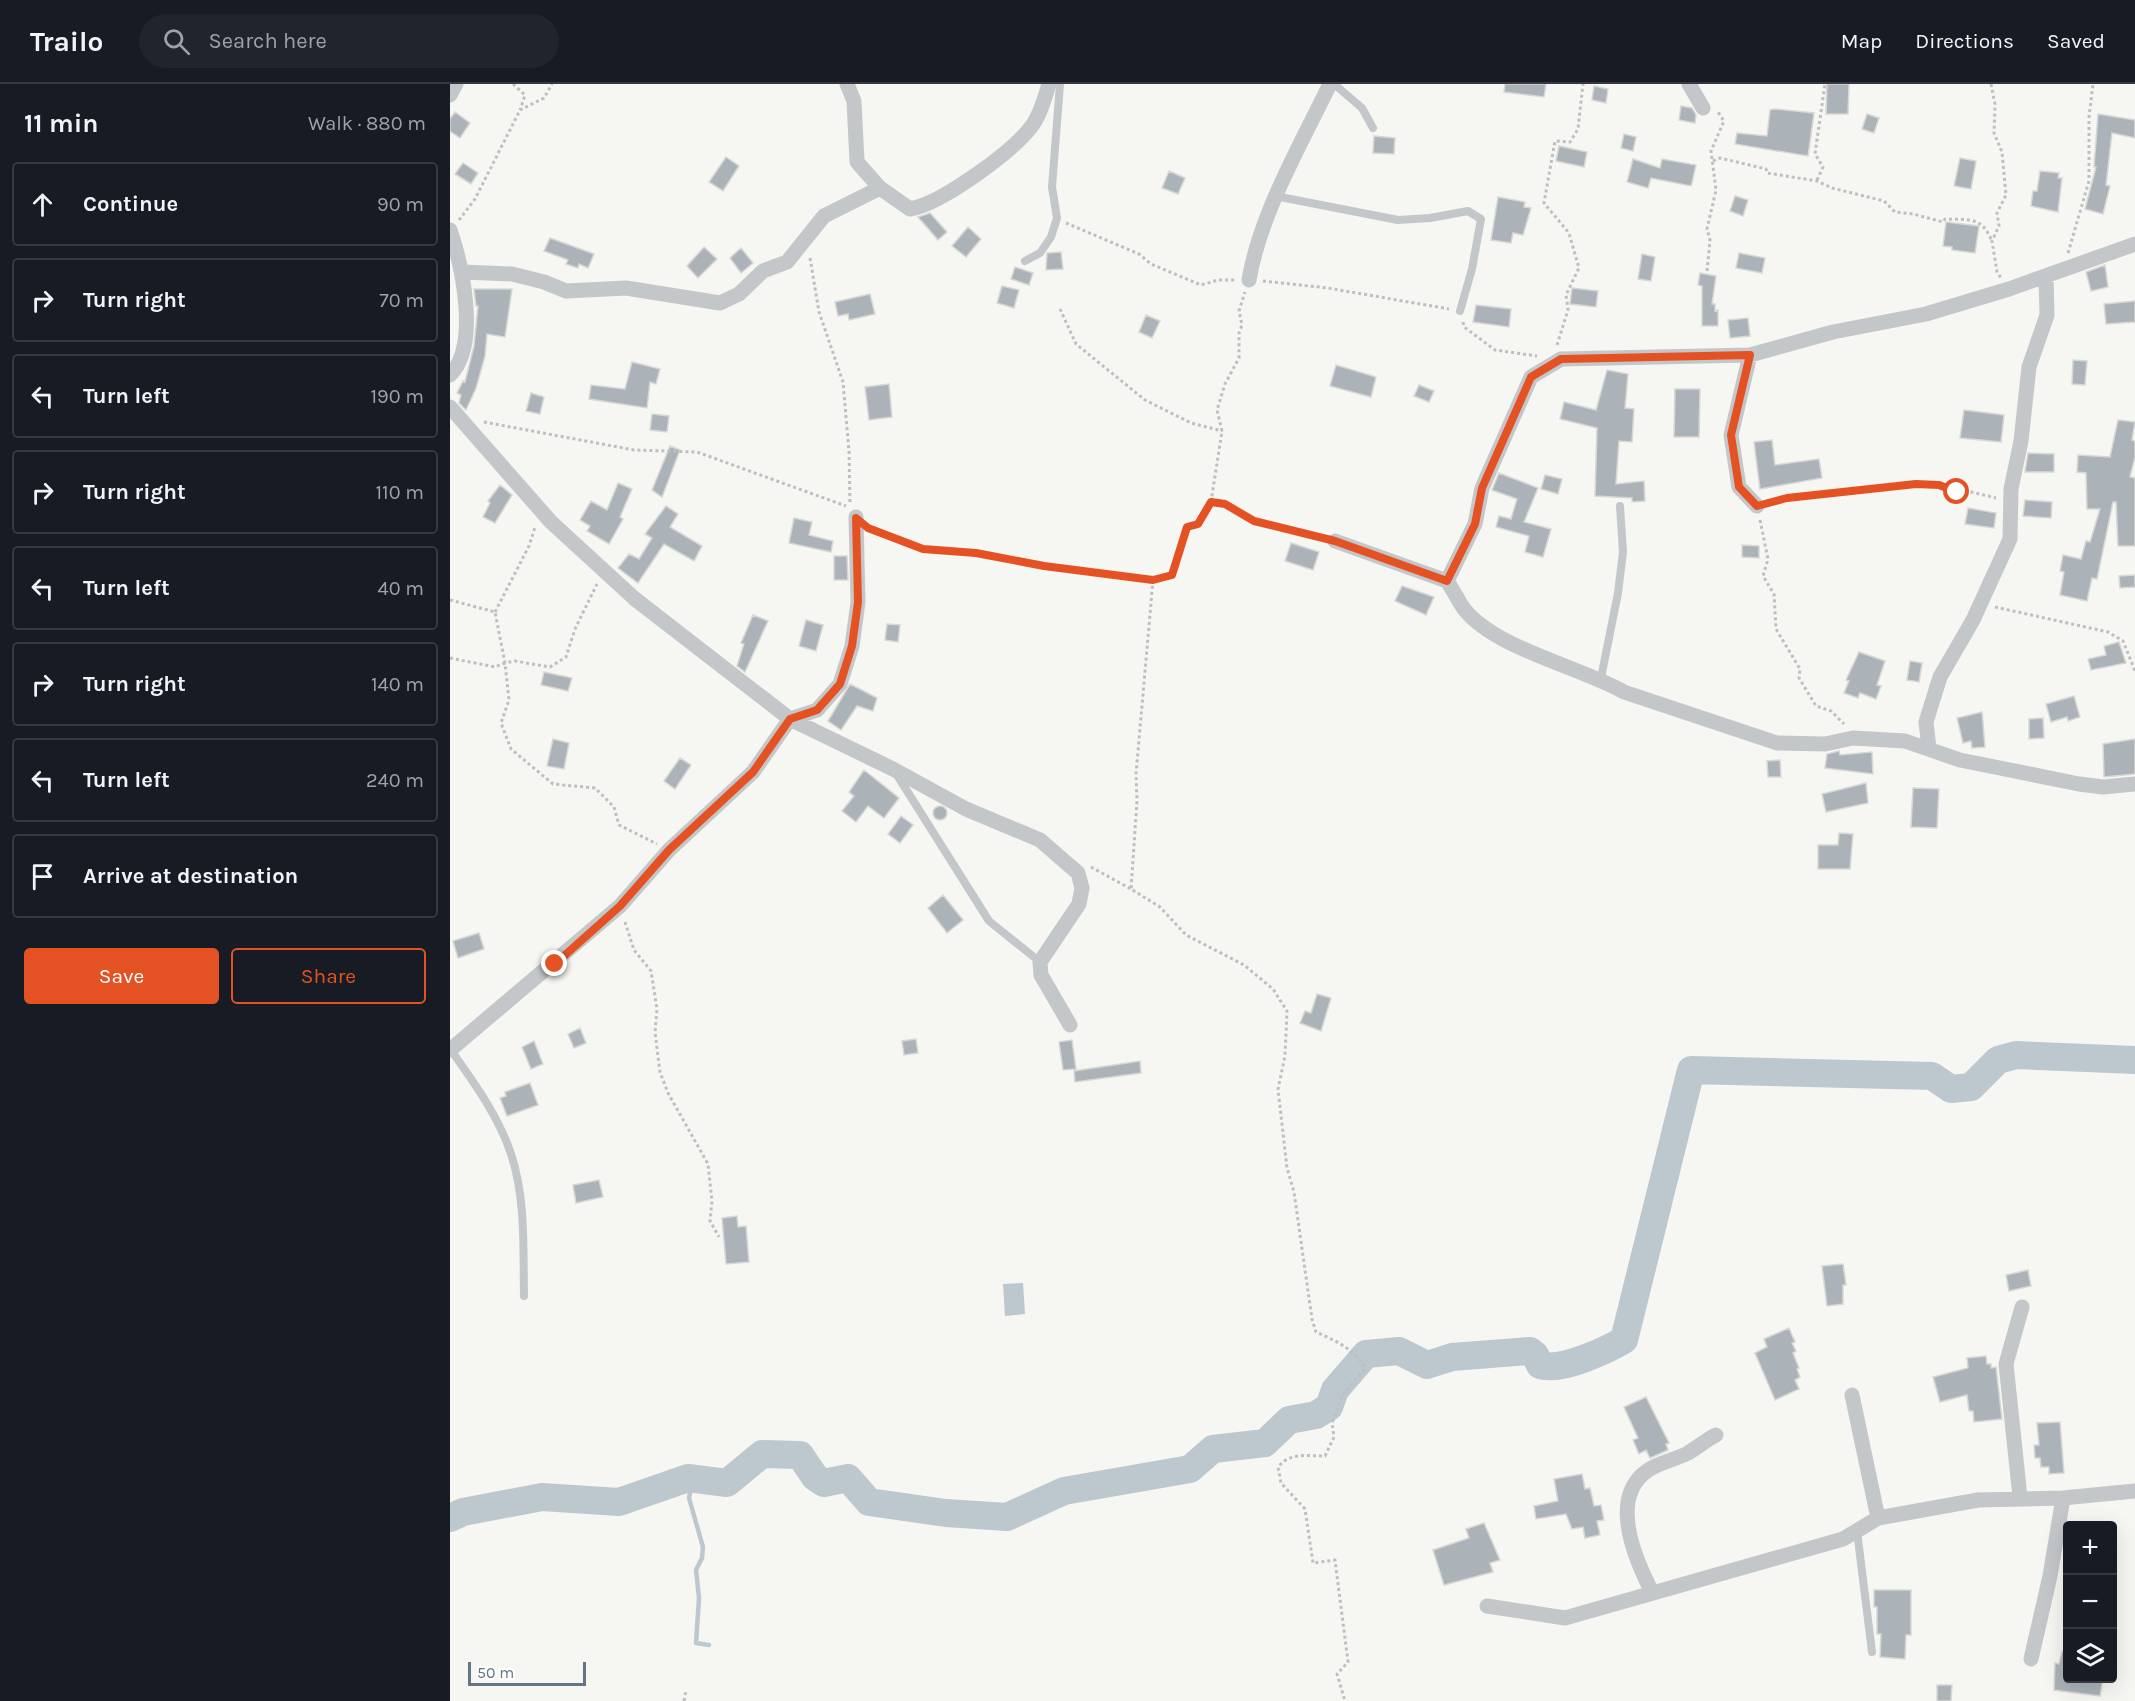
<!DOCTYPE html>
<html lang="en">
<head>
<meta charset="utf-8">
<style>
	body { margin:0; font-family:Karla,sans-serif; background:#20242c; color:#f1f3f6 }
	.controls { position:absolute; right:18px; bottom:18px; display:grid; overflow:hidden; border-radius:6px; box-shadow:0 6px 24px #0002 }
	.controls button { width:54px; height:54px; display:grid; place-items:center; padding:0; border:0; border-bottom:2px solid #363941; background:#171b24; color:#f1f3f6; font:30px sans-serif }
	.scale { position:absolute; left:18px; bottom:15px; width:118px; box-sizing:border-box; padding-left:6px; border:3px solid #647583; border-top:0; font-size:16px; line-height:21px; white-space:nowrap; color:#647583; -webkit-text-stroke:4px #fff; paint-order:stroke }
	.stop { position:absolute; width:18px; height:18px; margin:-14px; border:4px solid #e45224; border-radius:50%; background:#fff }
	.stop.end { background:#e45224; border-color:#fff; box-shadow:0 2px 6px #0008 }
	.list { margin:0; padding:0; list-style:none }
	h2 { display:flex; justify-content:space-between; align-items:center; height:78px; margin:0; padding:0 24px; font-size:26px }
	h2 small { font-size:20px; font-weight:400; color:#9ea1a6 }
	.list li { display:grid; grid-template-columns:39px 1fr auto; gap:18px; align-items:center; box-sizing:border-box; height:84px; margin:0 12px 12px; padding:0 12px; border:2px solid #363941; border-radius:6px }
	.list b { display:block; font-size:22px; white-space:nowrap }
	.list em { font-size:20px; font-style:normal; color:#9ea1a6 }
	.actions { display:flex; gap:12px; padding:18px 24px }
	.actions a { flex:1; padding:14px 0; border:2px solid #e45224; border-radius:6px; text-align:center; font-size:21px; color:#e45224 }
	.actions .main { background:#e45224; color:#fff }
	.icon { flex:none; width:33px; height:33px; fill:none; stroke:currentColor; stroke-width:2; stroke-linecap:round; stroke-linejoin:round }
	.map { position:relative; flex:none; width:1685px; height:1617px; overflow:hidden }
	header { display:flex; align-items:center; gap:36px; box-sizing:border-box; height:84px; padding:0 30px; background:#171b24; border-bottom:2px solid #363941 }
	header strong { font-size:28px }
	nav { display:flex; gap:33px; margin-inline-start:auto; font-size:21px }
	.search { width:420px; height:54px; background:#20242c; display:flex; align-items:center; gap:15px; box-sizing:border-box; padding:0 21px; border-radius:33px; color:#9ea1a6; font-size:22px }
	main { display:flex }
	aside { flex:1; background:#171b24 }
	.map>svg:first-child { display:block }
	.water { fill:#bcc8cd }
	.lines { fill:none; stroke-linecap:round; stroke-linejoin:round }
	.stream { stroke:#bcc8cd; stroke-width:4.5 }
	.river { stroke:#bcc8cd; stroke-width:28 }
	.building { fill:#abb3b8; stroke:#d7d7d5; stroke-width:1.5 }
	.path { stroke:#bdbfc1; stroke-width:3; stroke-dasharray:3 3; stroke-linecap:butt }
	.lane { stroke:#c3c7ca; stroke-width:8 }
	.street { stroke:#c3c7ca; stroke-width:15 }
	.route { stroke:#e45224; stroke-width:8 }
</style>
</head>
<body>
<header>
<strong>Trailo</strong>
<div class="search"><svg class="icon" aria-label="search" viewBox="0 0 24 24"><circle cx="10" cy="10" r="6"/><path d="M15 15l6 6"/></svg>Search here</div>
<nav><a>Map</a><a>Directions</a><a>Saved</a></nav>
</header>
<main>
<aside>
<h2>11 min<small>Walk · 880 m</small></h2>
<ul class="list">
<li><svg class="icon" aria-label="ahead" viewBox="0 0 24 24"><path d="M12 20V5M6 11l6-6 6 6"/></svg><div><b>Continue</b></div><em>90 m</em></li>
<li><svg class="icon" aria-label="right" viewBox="0 0 24 24"><path d="M7 20v-9h11M14 6l5 5-5 5"/></svg><div><b>Turn right</b></div><em>70 m</em></li>
<li><svg class="icon" aria-label="left" viewBox="0 0 24 24"><path d="M17 20v-9H6M10 6l-5 5 5 5"/></svg><div><b>Turn left</b></div><em>190 m</em></li>
<li><svg class="icon" aria-label="right" viewBox="0 0 24 24"><path d="M7 20v-9h11M14 6l5 5-5 5"/></svg><div><b>Turn right</b></div><em>110 m</em></li>
<li><svg class="icon" aria-label="left" viewBox="0 0 24 24"><path d="M17 20v-9H6M10 6l-5 5 5 5"/></svg><div><b>Turn left</b></div><em>40 m</em></li>
<li><svg class="icon" aria-label="right" viewBox="0 0 24 24"><path d="M7 20v-9h11M14 6l5 5-5 5"/></svg><div><b>Turn right</b></div><em>140 m</em></li>
<li><svg class="icon" aria-label="left" viewBox="0 0 24 24"><path d="M17 20v-9H6M10 6l-5 5 5 5"/></svg><div><b>Turn left</b></div><em>240 m</em></li>
<li><svg class="icon" aria-label="arrive" viewBox="0 0 24 24"><path d="M6 21V4h12l-3 4 3 4H6"/></svg><div><b>Arrive at destination</b></div></li>
</ul>
<div class="actions"><a class="main">Save</a><a>Share</a></div>
</aside>
<div class="map">
<svg width="1685" height="1617" viewBox="0 0 1685 1617">
	<rect width="100%" height="100%" fill="#f6f6f2"/>
	<path class="water" d="M573 1199 575 1230 555 1232 553 1200Z"/>
	<g class="lines">
		<path class="stream" d="M243 1395 239 1414 253 1463 252 1474 246 1486 249 1514 246 1559 259 1561"/>
		<path class="river" d="M0 1434 13 1428 92 1413 169 1418 238 1394 277 1399 312 1370 350 1371 365 1393 374 1399 398 1394 419 1418 496 1429 557 1433 614 1407 740 1385 763 1365 815 1359 839 1336 866 1331 879 1323 885 1306 916 1270 949 1267 977 1281 1002 1273 1080 1267 1085 1271 1090 1281C1110 1288 1155 1267 1174 1256L1241 986 1482 992 1501 1005 1521 1003 1548 976 1566 971 1685 976"/>
	</g>
	<path class="building" d="M1055 0H1096L1094 13 1054 8Z
		M1377 0H1399L1398 30H1376Z
		M1144 2 1158 5 1156 19 1142 16Z
		M1231 22 1242 24 1246 31 1245 39 1229 36Z
		M1325 25 1364 29 1358 72 1285 60 1287 49 1317 52 1320 26Z
		M5 28 20 39 10 54 0 47V35Z
		M1417 30 1429 34 1424 49 1412 45Z
		M1648 30 1685 36V54L1662 49 1656 101 1660 102 1653 130 1635 125 1646 83H1644Z
		M1174 50 1186 53 1183 67 1171 64Z
		M924 52 945 54 944 70 923 69Z
		M1109 62 1137 68 1134 83 1106 77Z
		M276 73 289 82 273 107 259 98Z
		M1510 74 1526 77 1521 105 1504 102Z
		M1183 75 1210 84 1212 75 1246 81 1242 99 1241 102 1201 94 1198 104 1177 98Z
		M13 79 28 89 21 100 5 90Z
		M719 87 735 94 728 110 712 104Z
		M1590 87 1609 89 1608 94H1612L1608 128 1581 122 1583 107H1587Z
		M1285 112 1298 116 1293 132 1280 127Z
		M1048 113 1075 118 1074 123 1081 124 1073 151 1063 149 1061 159 1041 156Z
		M480 129 497 148 488 156 468 133Z
		M1496 138 1529 142 1525 169 1502 166V163L1493 162Z
		M518 143 531 155 516 173 502 162Z
		M100 154 144 170 138 184 129 180 128 184 116 180 118 176 94 167Z
		M254 163 267 175 248 194 237 182Z
		M291 164 303 179 291 189 280 174Z
		M611 168 613 185 596 186 597 169Z
		M1289 169 1315 174 1312 189 1286 184Z
		M1192 170 1205 173 1201 197 1188 195Z
		M1655 181 1658 203 1641 207 1636 188Z
		M565 183 583 189 579 201 561 195Z
		M1250 189 1266 192 1262 220H1265V227L1268 226V242H1252V202L1248 201Z
		M552 202 569 206 564 224 547 219Z
		M1122 204 1148 207 1146 223 1120 220Z
		M24 205H62L55 253 37 250 35 272 26 304 16 326 9 319 11 311 7 309 13 297 15 298 24 262 28 222H26Z
		M420 210 425 230 399 236 398 230 388 232 385 218Z
		M1685 217V238L1656 240 1654 220Z
		M1026 221 1061 225 1059 243 1023 238Z
		M696 231 710 237 702 254 689 248Z
		M1298 234 1300 252 1280 254 1278 236Z
		M1623 276 1637 277 1635 301 1622 300Z
		M182 278 210 285 206 300 200 298 197 324 139 315 141 301 175 305Z
		M886 281 926 293 921 313 880 302Z
		M1157 286 1178 290 1175 324 1184 325 1182 358 1169 357 1166 400 1194 397 1195 417 1182 418V414L1145 412 1147 344 1110 335 1114 318 1146 326Z
		M439 300 442 333 419 336 415 303Z
		M969 301 984 307 979 318 964 312Z
		M1225 305H1250L1249 353H1224Z
		M81 309 94 313 90 330 76 327Z
		M1514 326 1554 331 1551 358 1510 354Z
		M202 330 219 332 217 348 200 346Z
		M1668 336 1685 338 1682 356 1685 357V373L1680 393 1685 394V462H1668L1666 418H1663L1647 495 1642 494 1637 517 1610 511 1614 488 1610 487 1613 471 1631 475 1636 457 1640 458 1650 425H1637L1636 389 1627 388 1628 371 1660 373Z
		M1322 356 1325 381 1369 375 1372 394 1310 405 1304 358Z
		M220 362 230 366 212 413 202 406Z
		M1578 369 1604 370V388H1575Z
		M1049 389 1088 404 1074 438 1101 445 1093 473 1075 468 1079 452 1046 443 1049 432 1061 435 1067 415 1042 406Z
		M1095 391 1112 395 1108 410 1091 405Z
		M168 399 182 405 170 433 173 435 159 460 137 447 140 442 130 436 141 417 157 426Z
		M50 401 62 411 45 439 33 433 40 419 38 417Z
		M1575 416 1602 418 1601 434 1573 432Z
		M216 422 228 430 220 443 252 462 244 477 214 460 188 499 168 484 179 470 189 475 202 454 195 450Z
		M1518 424 1546 429 1544 444 1515 440Z
		M344 434 362 438 359 451 383 457 381 468 339 459Z
		M841 459 869 468 863 486 835 477Z
		M1292 461 1309 462V474L1292 473Z
		M384 472H397L398 496H384Z
		M1685 491V503L1670 504 1669 492Z
		M952 502 984 513 976 531 945 517Z
		M303 531 318 537 295 588 287 582 294 560 291 559Z
		M356 536 373 541 366 567 349 562Z
		M437 540 450 541 448 558 435 556Z
		M1669 558 1676 579 1641 586 1638 575 1656 571 1654 562Z
		M1409 568 1435 577 1427 601 1431 602 1426 615 1410 609 1408 614 1394 609 1399 597 1396 596Z
		M1460 577 1472 579 1469 598 1457 596Z
		M94 588 122 594 118 607 91 601Z
		M400 600 427 614 423 627 407 622 391 646 378 637Z
		M1624 612 1630 633 1618 637 1617 633 1601 638 1596 620Z
		M1532 628 1535 663 1522 664 1521 657 1513 659 1507 634Z
		M1593 634 1594 654 1579 655V635Z
		M103 655 119 659 114 685 97 682Z
		M1685 655V690L1654 693 1653 660Z
		M1389 667 1390 671 1422 668 1423 690 1375 684 1377 670Z
		M230 674 241 681 225 705 214 697Z
		M1330 676 1331 693H1318L1317 677Z
		M414 686 449 714 434 734 418 722 406 738 392 727 404 712 399 708Z
		M1416 699 1418 719 1376 728 1372 710Z
		M1463 704 1489 705 1487 744 1461 743Z
		M483 729a7 7 0 1 1 14 0a7 7 0 1 1-14 0Z
		M451 732 463 741 450 759 438 750Z
		M1389 749 1403 750 1400 785H1368V761H1388Z
		M493 811 513 836 497 849 478 824Z
		M29 849 34 865 8 874 3 857Z
		M867 910 881 914 871 947 850 939 855 927 861 929Z
		M130 944 136 959 124 964 118 950Z
		M466 955 468 969 454 971 452 957Z
		M622 956 626 985 613 986 609 958Z
		M84 957 93 980 81 985 72 963Z
		M690 977 691 989 625 998 624 987Z
		M80 999 88 1021 57 1032 50 1014 56 1012 55 1008Z
		M149 1096 153 1113 126 1119 123 1101Z
		M287 1132 288 1143 296 1142 299 1178 276 1180 272 1134Z
		M1393 1180 1396 1201H1393V1220L1377 1222 1372 1182Z
		M1578 1186 1581 1202 1559 1207 1556 1191Z
		M1339 1244 1345 1258 1342 1259 1346 1267 1343 1269 1349 1284 1347 1285 1350 1293 1345 1296 1349 1305 1325 1316 1305 1269 1317 1263 1314 1255Z
		M1536 1272 1537 1280H1541V1284L1546 1283 1552 1335 1524 1338 1523 1327H1519L1517 1311 1490 1318 1483 1293 1518 1284 1517 1274Z
		M1196 1313 1219 1359 1216 1360 1218 1366 1200 1374 1196 1366 1189 1370 1183 1356 1188 1354 1174 1323Z
		M1610 1338 1614 1389 1599 1390V1383H1591L1590 1374H1585L1584 1361H1589L1587 1339Z
		M1132 1390 1135 1405 1140 1404 1144 1422 1151 1421 1154 1436 1147 1437 1150 1451 1135 1454 1133 1443 1122 1445 1116 1430 1086 1435 1084 1422 1108 1417 1104 1395Z
		M1034 1439 1050 1476 1040 1479 1043 1488 994 1501 983 1466 1019 1454 1016 1445Z
		M1424 1506H1461V1551H1456L1455 1575 1430 1573 1431 1550H1427V1523H1424Z
		M1612 1567 1617 1568V1594H1653L1650 1612 1604 1606 1605 1579 1609 1580Z
		M1487 1601H1502L1501 1617H1487Z"/>
	<g class="lines">
		<path class="path" d="M63 0 75 11 70 26
			M1541 0 1545 20 1544 49 1552 68 1556 111 1547 129 1549 142 1542 157 1547 188 1551 194
			M1263 77 1270 74 1316 85 1317 89 1367 97 1382 104 1434 117 1445 128 1463 130 1493 138 1495 135C1520 136 1531 132 1542 157
			M1367 96 1373 83 1365 70 1375 0
			M9 136 25 115 70 26 94 14 102 0
			M616 139 689 170 701 180 751 201 768 196H786
			M1618 169 1639 97V33L1643 0
			M360 174 369 228 393 298 399 367 400 421
			M1257 187 1260 156 1257 145 1266 106 1261 67 1274 37 1268 28
			M813 197 878 204 999 225
			M610 225 626 260 695 316 741 339 772 347
			M1013 238 1014 243 1045 266 1087 272
			M1107 261 1118 226 1116 211 1129 184 1119 149 1094 119 1105 57 1120 58 1128 45 1133 0
			M34 338 184 366 247 368 396 422
			M761 418 775 420 804 437 872 455
			M1319 419 1417 404 1465 401H1489L1507 408H1521L1546 414
			M1310 436 1318 475 1313 492 1324 510 1326 545 1350 585 1349 594 1366 622 1381 627 1394 640
			M420 444 473 465 526 469 594 482 703 496 722 491 737 443 748 440 761 418 772 347 767 326 775 300 789 274V249L792 241 789 227 795 208
			M703 496 686 690 687 717 681 805 710 823 736 851 794 881 823 905 837 927 835 972 828 1005 837 1084 844 1108 862 1235 866 1248C884 1256 907 1266 915 1285L892 1311 882 1339 884 1353 875 1372C858 1372 840 1368 828 1383L831 1399 855 1425 863 1479 885 1476 898 1578 887 1590 895 1617
			M0 516 45 528 55 579 65 577 100 583 116 573 125 545 147 500
			M1545 523 1658 548 1673 557 1685 587
			M45 528 79 462 85 443
			M0 574 45 583 55 579 59 616 51 639 61 665 103 700 145 704 164 723 169 741 207 760
			M641 783 681 805
			M175 838 184 866 201 887 207 925 205 948 210 988 218 1009 258 1080 262 1117 260 1137 269 1153
			M234 1617 236 1606"/>
		<path class="lane" d="M884 0 912 24 923 44
			M825 112 948 136 980 134 1018 127 1031 135 1022 185 1010 227
			M575 177 590 169 601 153 607 134 602 103 610 0
			M1151 594 1168 509 1173 468 1170 422
			M447 691 539 837 590 878
			M1 966C24 999 48 1031 61 1070 76 1115 73 1165 74 1212
			M1407 1447 1422 1568"/>
		<path class="street" d="M397 0 404 17 407 78 430 104 460 125C491 120 562 68 581 43 590 32 595 13 599 0
			M1239 0 1253 24
			M0 11 6 0
			M0 146C12 181 30 261 0 291
			M1685 160 1559 205 1476 230 1383 248 1300 271 1111 275 1081 293 1032 404 1025 440 997 497C1003 506 1008 516 1014 525 1046 565 1128 582 1174 608L1327 659 1375 660 1403 654 1455 657 1510 676 1629 700 1653 703 1685 700
			M13 188 62 190 94 198 116 207 176 204 270 219 289 210 313 187 337 178 374 132 430 104
			M799 196C810 130 851 60 880 0
			M1300 271 1281 351 1289 403 1307 422
			M0 323 101 438 185 515 340 635 443 685 516 725 590 756 628 789 632 804 629 820 590 878 591 891 620 941
			M885 457 997 497
			M1479 664 1476 638 1490 593 1523 536 1560 455 1561 405 1571 357 1579 283 1597 231 1596 192
			M0 966 170 822 219 766 303 688 340 635 367 626 390 600 402 562 408 518 406 433
			M1402 1311 1428 1434
			M1570 1413 1556 1280 1572 1223
			M1202 1508C1186 1477 1161 1420 1192 1391 1204 1379 1223 1377 1238 1369 1248 1363 1256 1356 1266 1351
			M1037 1522 1115 1534 1393 1455 1428 1434 1528 1416 1613 1414 1685 1407
			M1581 1575 1600 1492 1613 1414"/>
	</g>
	<g class="lines">
		<path class="route" d="M105 880 170 822 219 766 303 688 340 635 367 626 390 600 402 562 408 518 406 434 418 444 473 465 526 469 594 482 703 496 722 491 737 443 748 440 761 418 775 420 804 437 885 457 997 497 1025 440 1032 404 1081 293 1111 275 1300 271 1281 351 1289 403 1307 422 1337 414 1466 400 1489 401 1507 408"/>
	</g>
</svg>
<div class="controls">
<button>+</button>
<button>−</button>
<button><svg class="icon" aria-label="layers" viewBox="0 0 24 24"><path d="M12 4l9 5-9 5-9-5zM3 14l9 5 9-5"/></svg></button>
</div>
<div class="scale">50 m</div>
<div class="stop" style="left:1507px;top:408px"></div>
<div class="stop end" style="left:105px;top:880px"></div>
</div>
</main>
</body>
</html>
